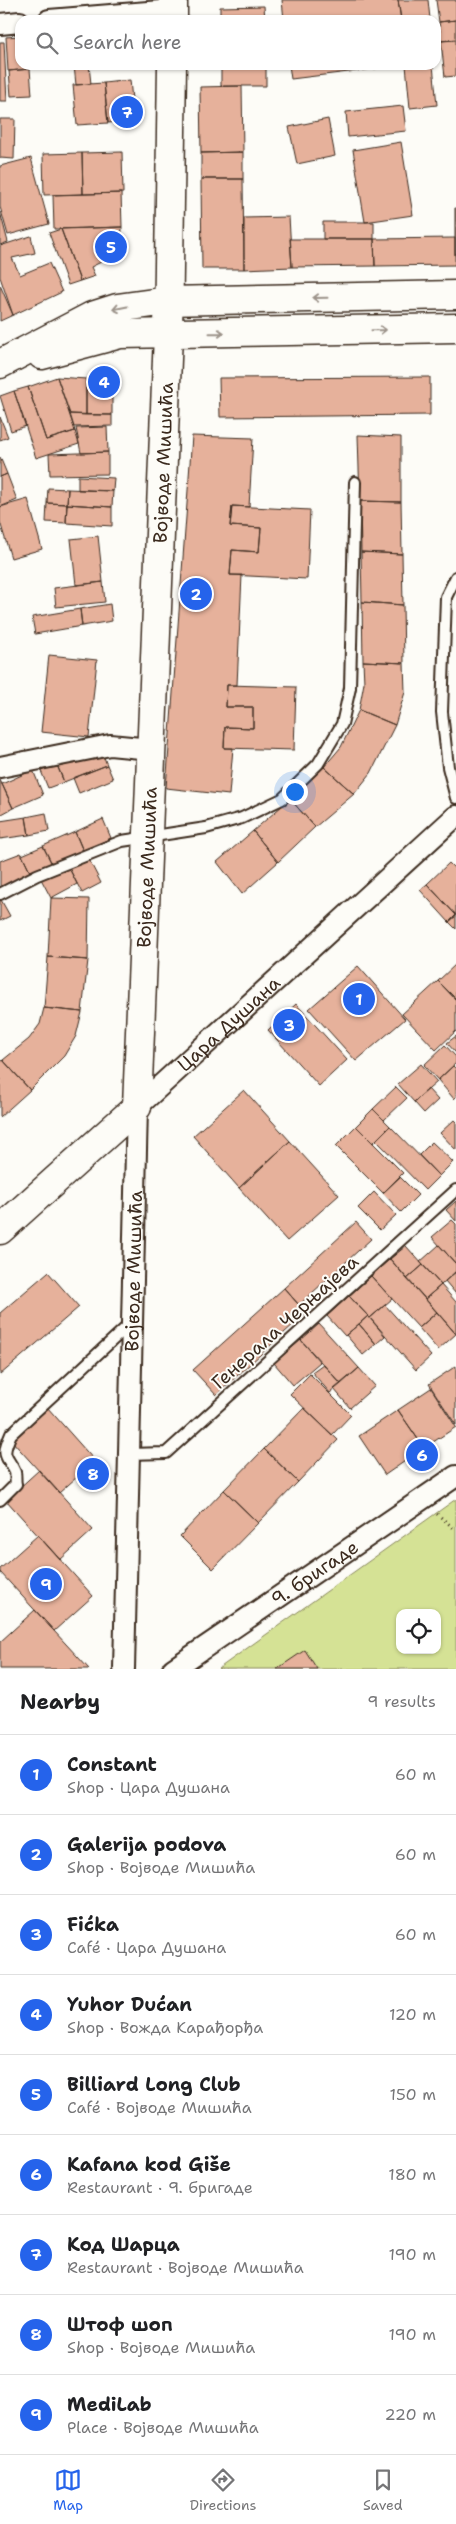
<!DOCTYPE html>
<html lang="en">
<head>
<meta charset="utf-8">
<style>
	body { margin:0; font-family:"Shantell Sans",sans-serif; background:#f6f6f6; color:#202124 }
	.controls { position:absolute; right:15px; bottom:15px; display:grid; overflow:hidden; border-radius:10px; box-shadow:0 1px 4px #0004 }
	.controls button { width:45px; height:45px; display:grid; place-items:center; padding:0; border:0; border-bottom:1px solid #e0e0e0; background:#fff; color:#202124; font:25px sans-serif }
	.you { position:absolute; left:294px; top:791px; width:18px; height:18px; margin:-12px; border:4px solid #fff; border-radius:50%; background:#1a73e8; box-shadow:0 0 0 8px #1a73e833 }
	.badge { display:grid; place-items:center; width:32px; height:32px; border-radius:50%; background:#2563eb; color:#fff; font-size:16px; font-weight:700 }
	.pin { position:absolute; translate:-50% -50%; border:2px solid #fff; box-shadow:0 1px 5px #0006 }
	.list { margin:0; padding:0; list-style:none }
	h2 { display:flex; justify-content:space-between; align-items:center; height:65px; margin:0; padding:0 20px; font-size:21px }
	h2 small { font-size:16px; font-weight:400; color:#757577 }
	.list li { display:grid; grid-template-columns:32px 1fr auto; gap:15px; align-items:center; box-sizing:border-box; height:80px; padding:0 20px; border-top:1px solid #e0e0e0 }
	.list b { display:block; font-size:19px; white-space:nowrap }
	.list p { margin:0; font-size:16px; white-space:nowrap; color:#757577 }
	.list em { font-size:16px; font-style:normal; color:#757577 }
	.icon { flex:none; width:28px; height:28px; fill:none; stroke:currentColor; stroke-width:2; stroke-linecap:round; stroke-linejoin:round }
	.map { position:relative; flex:none; width:456px; height:1669px; overflow:hidden }
	.search { position:absolute; background:#fff; box-shadow:0 1px 4px #0004; left:15px; right:15px; top:15px; height:55px; display:flex; align-items:center; gap:12px; box-sizing:border-box; padding:0 18px; border-radius:15px; color:#757577; font-size:19px }
	.sheet { height:785px; background:#fff }
	nav { display:flex; justify-content:space-around; align-items:center; box-sizing:border-box; height:70px; border-top:1px solid #e0e0e0; background:#fff; font-size:14px; color:#757577 }
	nav a { display:grid; justify-items:center; gap:2px }
	nav .on { color:#2563eb }
	.map>svg:first-child { display:block }
	.green { fill:#d5e295; stroke:#88865a; fill-rule:evenodd }
	.building { fill:#e6b19b; stroke:#3b2a1e }
	.lines { fill:none; stroke-linecap:round; stroke-linejoin:round }
	.lane-casing { stroke:#3b2a1e; stroke-width:14 }
	.street-casing { stroke:#3b2a1e; stroke-width:24 }
	.secondary-casing { stroke:#3b2a1e; stroke-width:31 }
	.path { stroke:#3b2a1e; stroke-width:3; stroke-dasharray:1 4; stroke-linecap:butt }
	.lane { stroke:#fdfcf7; stroke-width:10 }
	.street { stroke:#fdfcf7; stroke-width:20 }
	.secondary { stroke:#fdfcf7; stroke-width:28 }
	.oneway { stroke:#9c938a }
	.labels { text-anchor:middle; dominant-baseline:central; stroke-width:4; stroke-linejoin:round; paint-order:stroke }
	.street-label { font-size:19px; fill:#3b2a1e; stroke:#fdfcf7 }
</style>
</head>
<body>
<div class="map">
<svg width="456" height="1669" viewBox="0 0 456 1669">
	<rect width="100%" height="100%" fill="#fdfcf7"/>
	<filter id="ink" filterUnits="userSpaceOnUse"><feTurbulence type="fractalNoise" baseFrequency=".02" numOctaves="2"/><feDisplacementMap in="SourceGraphic" scale="10" xChannelSelector="R" yChannelSelector="G"/><feConvolveMatrix kernelMatrix="1 2 1 2 8 2 1 2 1" color-interpolation-filters="sRGB"/></filter>
	<g filter="url(#ink)">
		<path class="green" d="M456 1499V1669H218ZM400 1613H437V1650H400Z"/>
		<path class="building" d="M282 0H398L401 20H284Z
			M398 0H428L430 19 401 20Z
			M436 0H456V20L439 22Z
			M264 6 265 20H220V7Z
			M456 20V39L441 41 439 22Z
			M20 36V65H30V69L8 71 6 37Z
			M456 40V76L445 77 441 41Z
			M0 42H4L7 101H0Z
			M74 65H89L91 84 76 85Z
			M221 65H266V86H221Z
			M289 65H406L291 79Z
			M406 65H433L437 105 410 108Z
			M30 69 32 95 11 96 9 71Z
			M130 80 134 120 108 123 104 83Z
			M104 83 108 123 77 125 73 85Z
			M242 86 243 152 201 153 200 87Z
			M403 106 406 131 348 137 346 112Z
			M0 119H15L14 159 0 158Z
			M328 119 335 156 297 164 289 127Z
			M401 142 413 215 365 222 353 150Z
			M122 152 123 193 83 194 82 153Z
			M243 152V179H201V153Z
			M82 153 83 194 44 195 43 154Z
			M31 158 49 224 8 235 0 207V166Z
			M201 179H243L244 269H202Z
			M121 193 122 227 54 229 53 195Z
			M455 208H456V255H455Z
			M0 212 8 242 0 245Z
			M289 217 292 267 244 269V218Z
			M323 222H374V239H323Z
			M122 227 121 252 91 267 95 276 80 281 61 229Z
			M61 229 80 281 68 285 49 233Z
			M31 236 35 253 12 258 20 275 49 263 62 292 13 315 0 277V246Z
			M455 238V265L375 266 374 239Z
			M290 239H374L375 266 292 267Z
			M0 285 13 315 0 321Z
			M57 377 75 431 46 440 28 387Z
			M57 377 86 379V415L70 414Z
			M430 377V415L220 417 219 378Z
			M86 379H112V415H86Z
			M28 387 46 440 75 431 79 444 36 458 14 391Z
			M14 391 26 426 11 431 0 396Z
			M70 414 112 415V426L74 427Z
			M0 417 8 437 0 440Z
			M107 427 108 452 81 453 76 428Z
			M358 435 401 437V502L360 501Z
			M192 436 253 438 249 507 232 506 230 526 261 528 259 552 232 550 230 575H242L237 685H227L226 707H253V728L225 727 224 748H233L229 795 166 788Z
			M108 452V474L50 475 49 454Z
			M0 457 7 474 0 477Z
			M7 474 17 500 0 507V477Z
			M78 476 114 478 113 491 78 490Z
			M48 488 68 489 67 504 47 503Z
			M68 489 113 491 112 507 67 504Z
			M28 499 42 549 11 558 0 522V507Z
			M360 501 401 502 402 554 361 552Z
			M47 503 67 504 66 523 46 522Z
			M67 504 112 507V526L66 523Z
			M232 506 310 510 307 579 230 575 232 550 259 552 261 528 230 526Z
			M98 536 103 582 76 585 71 539Z
			M361 552 402 554 403 605 362 602Z
			M103 582 105 602 56 607 54 588Z
			M362 602 403 605 404 663 363 661Z
			M110 604 112 621 82 626 80 609Z
			M80 609 82 626 35 634 32 617Z
			M49 655 97 660 89 737 41 732Z
			M363 661 404 663 405 692 395 725 359 710 364 683Z
			M227 685 296 687 294 750 224 748 225 727 253 728V707H226Z
			M359 710 395 725 371 773 354 794 324 767 341 747Z
			M100 747 107 765 64 782 57 765Z
			M57 765 64 782 48 788 41 771Z
			M107 765 113 779 79 793 73 778Z
			M324 767 354 794 315 827 290 799Z
			M33 770 43 795 13 808 2 784Z
			M0 780 13 808 0 815Z
			M290 799 315 827 278 862 253 831Z
			M46 813 49 831 29 835 26 817Z
			M26 817 29 835 0 839V821Z
			M103 819 111 838 83 851 75 832Z
			M253 831 278 862 242 894 217 862Z
			M75 832 83 851 52 864 43 846Z
			M43 846 52 864 31 874 22 855Z
			M21 853 31 874 0 888V861Z
			M87 856 101 883 82 893 68 866Z
			M449 863 456 870V915L427 884Z
			M68 866 77 884 51 898 41 879Z
			M427 884 456 915 449 922 420 890Z
			M0 898 10 916 0 921Z
			M51 898 89 899 88 960 48 957Z
			M456 916V929L449 922Z
			M48 957 88 960 82 1012 44 1008Z
			M456 964V999L438 981Z
			M358 966 405 1019 356 1061 309 1009Z
			M438 981 456 1000V1031L436 1050 402 1014Z
			M296 1004 347 1060 319 1086 268 1030Z
			M44 1008 82 1012 76 1036 64 1056 30 1090 3 1060 29 1039 40 1024Z
			M456 1036V1053L447 1043Z
			M445 1045 456 1057V1063L438 1080 424 1065Z
			M3 1060 30 1090 0 1117V1063Z
			M421 1064 437 1082 414 1102 398 1084Z
			M453 1066 456 1069V1097L454 1099 438 1080Z
			M396 1087 407 1098 384 1120 373 1109Z
			M428 1089 438 1100 424 1113 414 1102Z
			M244 1090 290 1141 239 1188 193 1136Z
			M373 1109 390 1126 373 1143 356 1126Z
			M454 1120 456 1122V1150L440 1133Z
			M356 1126 403 1173 383 1193 336 1146Z
			M390 1126 439 1176 425 1190 376 1140Z
			M290 1141 339 1195 287 1241 239 1188Z
			M432 1142 453 1162 439 1176 419 1155Z
			M400 1177 418 1195 401 1212 383 1193Z
			M374 1192 396 1215 380 1230 358 1208Z
			M456 1201V1221L446 1210Z
			M452 1220 456 1224V1264L432 1237Z
			M356 1222 371 1239 299 1305 284 1288Z
			M439 1245 456 1264V1271L441 1285 420 1262Z
			M406 1246 423 1265 407 1279 390 1259Z
			M390 1259 437 1312 419 1328 371 1276Z
			M423 1265 441 1285 425 1299 407 1279Z
			M48 1272 79 1307 0 1375V1313Z
			M456 1272V1294L445 1281Z
			M371 1276 392 1299 370 1318 349 1296Z
			M441 1285 456 1302V1334L425 1299Z
			M284 1288 306 1313 216 1395 193 1370Z
			M349 1296 368 1316 345 1336 327 1316Z
			M385 1305 431 1356 416 1370 370 1318Z
			M437 1312 456 1334 438 1350 419 1328Z
			M368 1316 385 1336 376 1344 359 1324Z
			M319 1324 359 1368 341 1384 301 1340Z
			M359 1324 376 1344 363 1355 346 1335Z
			M301 1340 320 1362 293 1385 274 1363Z
			M323 1364 341 1384 330 1393 312 1372Z
			M456 1366V1425L429 1384Z
			M359 1368 375 1386 350 1408 334 1389Z
			M310 1374 351 1415 332 1435 290 1394Z
			M431 1388 456 1427 424 1448 398 1410Z
			M47 1407 95 1461 59 1493 11 1440Z
			M304 1408 338 1440 298 1482 264 1449Z
			M398 1410 424 1448 385 1475 359 1436Z
			M264 1449 298 1482 258 1523 224 1490Z
			M39 1470 93 1530 60 1560 6 1500Z
			M224 1490 258 1523 213 1569 180 1536Z
			M38 1535 93 1596 54 1631 0 1572V1569Z
			M35 1610 54 1631 89 1669H0V1642Z
			M305 1650 317 1669H277Z"/>
		<g class="lines">
			<g class="lane-casing">
				<path id="lane" d="M456 577 446 597 442 712 448 767 456 798
					M0 894 37 875 122 841 206 828 242 818 282 799 318 764 342 724 350 688 355 482
					M128 1454 166 1453 456 1190
					M0 1500 16 1484C15 1481 16 1475 15 1472 7 1454 0 1459 11 1434L131 1323"/>
			</g>
			<g class="street-casing">
				<g id="street">
					<path d="M49 20 173 10"/>
					<path d="M0 24 20 22"/>
					<path d="M0 767 110 745 151 749"/>
					<path id="s1" d="M124 1669 137 1107 456 816"/>
					<path id="s2" d="M173 1669 456 1476"/>
				</g>
			</g>
			<g class="secondary-casing">
				<g id="secondary">
					<path d="M173 20V0"/>
					<path d="M42 355 120 334 456 328"/>
					<path d="M0 364 92 316 117 308 168 301 456 295"/>
					<path id="s3" d="M0 1230 137 1107 168 334 172 65"/>
				</g>
			</g>
			<path class="path" d="M437 1514 456 1530"/>
			<use href="#lane" class="lane"/>
			<use href="#street" class="street"/>
			<use href="#secondary" class="secondary"/>
		</g>
		<defs><path id="oneway-shaft" d="M-6 0H5M1.5-3L5.5 0L1.5 3" fill="none" stroke-width="1.6" stroke-linecap="round" stroke-linejoin="round" transform="scale(1.25)"/></defs>
		<g class="oneway">
			<use href="#oneway-shaft" transform="translate(320 298) rotate(179)"/>
			<use href="#oneway-shaft" transform="translate(120 308) rotate(169)"/>
			<use href="#oneway-shaft" transform="translate(379 330) rotate(-1)"/>
			<use href="#oneway-shaft" transform="translate(217 333) rotate(-1)"/>
		</g>
	</g>
	<g class="labels">
		<g class="street-label">
			<text stroke="none"><textPath href="#s3" startOffset="829">Војводе Мишића</textPath></text>
			<text stroke="none"><textPath href="#s3" startOffset="424">Војводе Мишића</textPath></text>
			<text stroke="none"><textPath href="#s1" startOffset="686">Цара Душана</textPath></text>
			<text stroke="none"><textPath href="#s1" startOffset="398">Војводе Мишића</textPath></text>
			<text transform="translate(285 1322) rotate(-42)">Генерала Черњајева</text>
			<text stroke="none"><textPath href="#s2" startOffset="171">9. бригаде</textPath></text>
		</g>
	</g>
</svg>
<div class="controls">
<button><svg class="icon" aria-label="locate" viewBox="0 0 24 24"><circle cx="12" cy="12" r="6"/><path d="M12 2v4M12 18v4M2 12h4M18 12h4"/></svg></button>
</div>
<div class="you"></div>
<div class="pin badge" style="left:359px;top:999px">1</div>
<div class="pin badge" style="left:196px;top:594px">2</div>
<div class="pin badge" style="left:289px;top:1025px">3</div>
<div class="pin badge" style="left:104px;top:382px">4</div>
<div class="pin badge" style="left:111px;top:247px">5</div>
<div class="pin badge" style="left:422px;top:1455px">6</div>
<div class="pin badge" style="left:127px;top:112px">7</div>
<div class="pin badge" style="left:93px;top:1474px">8</div>
<div class="pin badge" style="left:46px;top:1584px">9</div>
<div class="search"><svg class="icon" aria-label="search" viewBox="0 0 24 24"><circle cx="10" cy="10" r="6"/><path d="M15 15l6 6"/></svg>Search here</div>
</div>
<section class="sheet">
<h2>Nearby<small>9 results</small></h2>
<ul class="list">
<li><span class="badge">1</span><div><b>Constant</b><p>Shop · Цара Душана</p></div><em>60 m</em></li>
<li><span class="badge">2</span><div><b>Galerija podova</b><p>Shop · Војводе Мишића</p></div><em>60 m</em></li>
<li><span class="badge">3</span><div><b>Fićka</b><p>Café · Цара Душана</p></div><em>60 m</em></li>
<li><span class="badge">4</span><div><b>Yuhor Dućan</b><p>Shop · Вожда Карађорђа</p></div><em>120 m</em></li>
<li><span class="badge">5</span><div><b>Billiard Long Club</b><p>Café · Војводе Мишића</p></div><em>150 m</em></li>
<li><span class="badge">6</span><div><b>Kafana kod Giše</b><p>Restaurant · 9. бригаде</p></div><em>180 m</em></li>
<li><span class="badge">7</span><div><b>Код Шарца</b><p>Restaurant · Војводе Мишића</p></div><em>190 m</em></li>
<li><span class="badge">8</span><div><b>Штоф шоп</b><p>Shop · Војводе Мишића</p></div><em>190 m</em></li>
<li><span class="badge">9</span><div><b>MediLab</b><p>Place · Војводе Мишића</p></div><em>220 m</em></li>
</ul>
</section>
<nav>
<a class="on"><svg class="icon" aria-label="map" viewBox="0 0 24 24"><path d="M3 6l6-2 6 2 6-2v14l-6 2-6-2-6 2zM9 4v14M15 6v14"/></svg>Map</a>
<a><svg class="icon" aria-label="directions" viewBox="0 0 24 24"><path d="M12 3l9 9-9 9-9-9zM9 14v-3h6M13 9l2 2-2 2"/></svg>Directions</a>
<a><svg class="icon" aria-label="saved" viewBox="0 0 24 24"><path d="M7 4h10v16l-5-4-5 4z"/></svg>Saved</a>
</nav>
</body>
</html>
